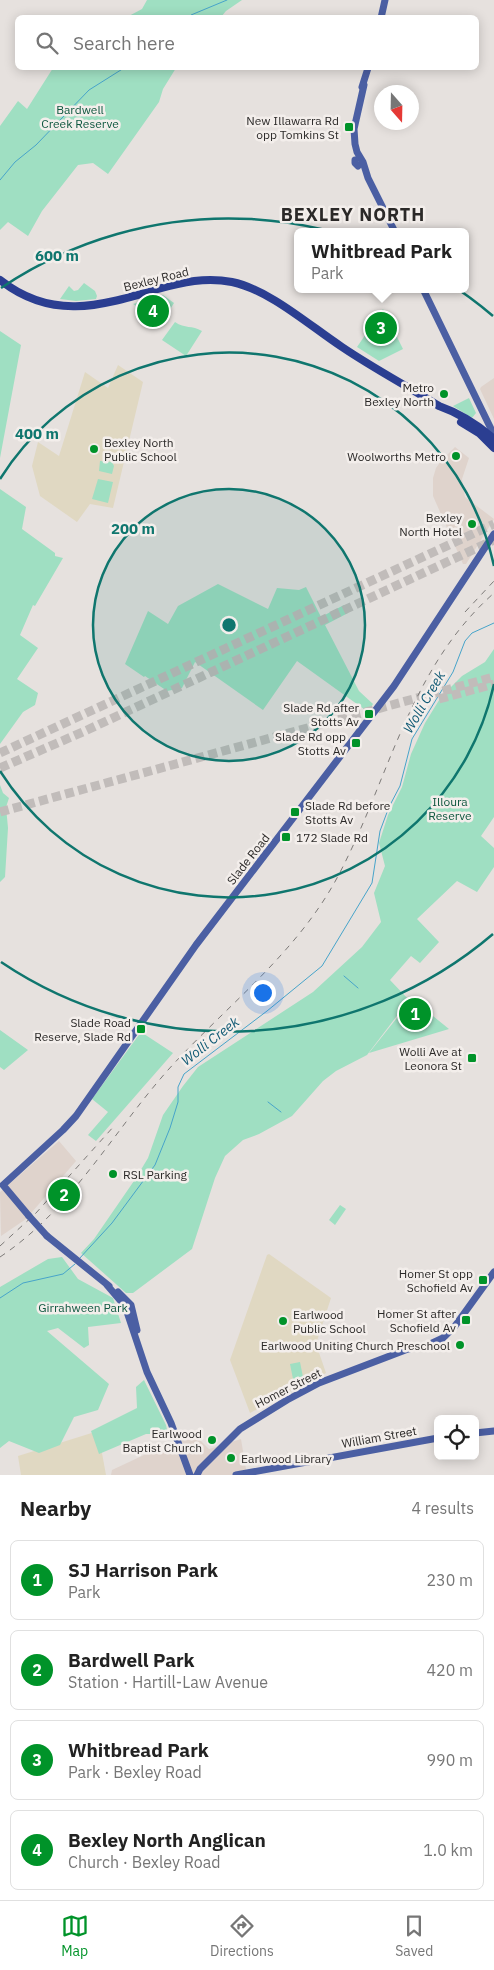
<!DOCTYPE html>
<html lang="en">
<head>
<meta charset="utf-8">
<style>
	body { margin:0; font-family:"IBM Plex Sans",sans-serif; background:#f2f2f2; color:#222 }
	.controls { position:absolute; right:15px; bottom:15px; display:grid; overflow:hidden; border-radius:8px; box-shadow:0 2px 12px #0003 }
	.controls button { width:45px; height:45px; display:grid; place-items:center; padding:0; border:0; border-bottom:1px solid #e0e0e0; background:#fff; color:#222; font:25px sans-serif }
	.compass { position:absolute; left:374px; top:85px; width:45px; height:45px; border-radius:50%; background:#fff; box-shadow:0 2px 12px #0003; rotate:160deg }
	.you { position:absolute; left:262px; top:992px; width:18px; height:18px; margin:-12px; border:4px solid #fff; border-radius:50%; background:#1a73e8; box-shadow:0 0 0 8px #1a73e833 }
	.badge { display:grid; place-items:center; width:32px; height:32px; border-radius:50%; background:#009329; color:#fff; font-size:16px; font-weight:700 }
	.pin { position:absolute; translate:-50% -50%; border:2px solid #fff; box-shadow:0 1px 5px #0006 }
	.popup { position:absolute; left:294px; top:228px; width:175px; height:65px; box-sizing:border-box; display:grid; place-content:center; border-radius:8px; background:#fff; filter:drop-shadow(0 1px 4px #0005); font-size:16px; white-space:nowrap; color:#767676 }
	.popup b { font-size:19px; color:#222 }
	.popup::after { content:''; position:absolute; left:50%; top:100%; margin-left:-10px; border:10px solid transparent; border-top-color:#fff }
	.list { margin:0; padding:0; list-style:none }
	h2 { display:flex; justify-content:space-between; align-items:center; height:65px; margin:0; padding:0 20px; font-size:21px }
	h2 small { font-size:16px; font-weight:400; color:#767676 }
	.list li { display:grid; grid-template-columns:32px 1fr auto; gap:15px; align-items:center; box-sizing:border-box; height:80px; margin:0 10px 10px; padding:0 10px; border:1px solid #e0e0e0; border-radius:8px }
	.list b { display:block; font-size:19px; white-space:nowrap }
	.list p { margin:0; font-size:16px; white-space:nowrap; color:#767676 }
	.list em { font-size:16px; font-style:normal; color:#767676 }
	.icon { flex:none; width:28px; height:28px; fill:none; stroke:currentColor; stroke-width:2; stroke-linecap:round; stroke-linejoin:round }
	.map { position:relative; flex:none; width:494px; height:1475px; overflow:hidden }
	.search { position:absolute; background:#fff; box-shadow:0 2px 12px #0003; left:15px; right:15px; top:15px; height:55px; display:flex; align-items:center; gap:12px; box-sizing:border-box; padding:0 18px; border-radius:8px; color:#767676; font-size:19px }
	.sheet { height:425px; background:#fff }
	nav { display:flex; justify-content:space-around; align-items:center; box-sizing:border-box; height:70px; border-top:1px solid #e0e0e0; background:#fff; font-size:14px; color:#767676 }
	nav a { display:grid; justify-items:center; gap:2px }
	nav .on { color:#009329 }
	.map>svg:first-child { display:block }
	.built { fill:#dfd3cc }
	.education { fill:#e0d8c2 }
	.green { fill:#9fdfc2 }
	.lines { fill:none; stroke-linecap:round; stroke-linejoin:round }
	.stream { stroke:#47a4ca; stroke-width:1 }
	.highway-tunnel { stroke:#c1bcba; stroke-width:9; stroke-dasharray:9 4.5; stroke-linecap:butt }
	.secondary { stroke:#4b5fa3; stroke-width:7 }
	.primary { stroke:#2b3e91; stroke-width:8 }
	.rail { stroke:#7d7a78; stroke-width:1; stroke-dasharray:6 6; stroke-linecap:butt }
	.secondary-bridge { stroke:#4b5fa3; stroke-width:7 }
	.ring { fill:none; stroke:#0f766e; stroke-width:2.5 }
	.poi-dot { fill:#009329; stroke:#f3eeeb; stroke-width:2 }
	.labels { text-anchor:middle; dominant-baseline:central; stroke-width:5; stroke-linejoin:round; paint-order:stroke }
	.park-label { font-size:12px; fill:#0e573f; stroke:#f3eeeb }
	.poi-label { font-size:12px; fill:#2b2928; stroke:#f3eeeb; text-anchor:end }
	.street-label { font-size:12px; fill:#2b2928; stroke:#f3eeeb }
	.water-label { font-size:14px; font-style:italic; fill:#0f5974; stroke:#f3eeeb }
	.district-label { font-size:18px; font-weight:bold; letter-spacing:1px; fill:#2b2928; stroke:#f3eeeb }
	.centre { fill:#0f766e; stroke:#f3eeeb; stroke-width:2.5 }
	.ring-label { font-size:15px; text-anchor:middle; font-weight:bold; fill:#0f766e; stroke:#f3eeeb; stroke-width:5; stroke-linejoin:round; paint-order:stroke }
</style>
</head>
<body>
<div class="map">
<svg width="494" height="1475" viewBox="0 0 494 1475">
	<rect width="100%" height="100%" fill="#e6e1de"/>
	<path class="built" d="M494 378V419L480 389 481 387Z
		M455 447 469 458 462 479 465 497 494 519 466 564H463L433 496V478L436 468 441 461Z
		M59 1141 76 1161 26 1219 1 1236 0 1192Z
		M198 1438 209 1449 241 1439 247 1475H111L112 1470 161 1447 184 1440Z"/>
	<path class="education" d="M118 365 143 382 113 508 90 504 77 522 40 496 32 466 38 442 59 456 85 372 108 388Z
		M269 1254 331 1298 316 1344 326 1373 250 1413 230 1360 267 1255Z
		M98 1431 106 1475H21L18 1456Z"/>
	<path class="green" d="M147 0H242L226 11 221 17H127L142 9Z
		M53 68H176L163 89 159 102 108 174 93 163 78 165 42 211 28 236 8 222 0 230V126L18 101 27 109Z
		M84 283 95 291 97 296 96 299 76 301 60 299 69 286 74 291 78 290Z
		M163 295 174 303 166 316 148 302 142 306V309L133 304Z
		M383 309 403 349 379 361 357 347Z
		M175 322C185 329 192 325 202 331L186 356 162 340Z
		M0 331 21 345 0 458Z
		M469 398 476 413 472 418 453 406Z
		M100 461 112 462 114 466 112 474 99 471Z
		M98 479 113 482 108 503 92 499Z
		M0 489 26 507 22 529 55 553V556L63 558 35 606 33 605 20 635 38 648 17 679 38 693 35 705 23 712 0 744Z
		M218 584 268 609 277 588 299 590 306 587 321 617 344 605 348 613 325 625 359 691 373 704 368 712 297 661 263 710 195 662 182 688 167 691 145 676 144 677 125 664 148 611 168 624 178 606Z
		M494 649V817L481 836 494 848V867L477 892 457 881 417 919 439 942 420 963 411 956 390 980 409 1000 367 1055 336 1071 323 1081 292 1116 259 1134 243 1140 225 1156 215 1178 192 1249 133 1293H126L81 1253 94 1239 136 1178 148 1158 163 1115 183 1086 198 1067 313 992 362 947 381 922 374 893 385 866 379 843 388 815 402 787 411 754 425 723 441 697 462 676 485 662Z
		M0 785 3 793 9 798 6 807 8 828 5 877 0 882Z
		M412 999 449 1029 369 1053Z
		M0 1030 28 1050 4 1070 0 1067Z
		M141 1032 173 1053 96 1141 88 1135 108 1112 92 1099Z
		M340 1205 346 1209 335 1225 329 1220Z
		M62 1257 78 1279 113 1298 121 1323 88 1327 89 1345 84 1348 58 1328 47 1331 109 1384 98 1410 74 1417 60 1445 39 1453 9 1441 0 1448V1287L48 1259Z
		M300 1362 304 1382 294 1384 290 1364Z
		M144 1380 166 1425 168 1434H146L99 1454 91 1431 137 1408 136 1387Z"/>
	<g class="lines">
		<path class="stream" d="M189 18 191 15 227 0
			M0 180 15 162 36 145 89 90 124 68
			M344 976 358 988
			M268 1102 281 1112
			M79 1259 112 1223 155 1165 170 1128 178 1102V1087L184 1074 267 1011 322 966 372 883 380 831 389 807 400 786 412 739 453 672 465 641 472 633 494 623
			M0 1298 23 1283 63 1274 75 1264"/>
		<path class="highway-tunnel" d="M439 699 494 684
			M0 753 494 524
			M0 768 85 731 494 540
			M0 812 494 677"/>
		<path class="secondary" d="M381 18 385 0
			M364 85 354 129 355 144 357 152 363 162 368 178 395 232
			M362 87 368 68
			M355 160V163L358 166
			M423 289 494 435
			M29 1216 3 1185 63 1130 76 1116 196 945 394 686 494 534
			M47 1236 109 1286
			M107 1285 125 1306 147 1372 171 1423 190 1475
			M118 1292 131 1305 137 1330
			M475 1433 494 1431
			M197 1475 200 1469 240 1429 287 1400 319 1383 408 1349 428 1345 443 1338 455 1326 494 1272
			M236 1475 438 1438"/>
		<path class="primary" d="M0 280C52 321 100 306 158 289 182 282 206 277 232 282 270 290 310 326 342 347 373 368 407 386 439 406 459 413 478 425 494 439
			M461 422 479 433 494 448"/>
		<path class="rail" d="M465 612 494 581
			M0 1246 36 1213 115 1125
			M0 1257C72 1209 112 1133 168 1070 225 1007 296 954 337 878 389 781 408 669 494 593"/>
		<path class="secondary-bridge" d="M29 1216 47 1236"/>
	</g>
	<circle cx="229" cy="625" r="136" fill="#0f766e" fill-opacity=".12"/>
	<g class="ring">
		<circle cx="229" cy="625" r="136"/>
		<path d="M494 684A271 271 0 0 1 0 771M0 479A271 271 0 0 1 494 566"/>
		<path d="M493 934A407 407 0 0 1 1 962M1 288A407 407 0 0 1 493 316"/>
	</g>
	<g class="poi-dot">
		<rect x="344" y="122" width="10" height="10" rx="2.5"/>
		<circle cx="444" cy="394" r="5"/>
		<circle cx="94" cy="449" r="5"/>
		<circle cx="456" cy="456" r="5"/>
		<circle cx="472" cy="524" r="5"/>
		<rect x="364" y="709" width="10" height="10" rx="2.5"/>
		<rect x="351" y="738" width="10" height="10" rx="2.5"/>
		<rect x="290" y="807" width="10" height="10" rx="2.5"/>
		<rect x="281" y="832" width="10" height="10" rx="2.5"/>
		<rect x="136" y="1024" width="10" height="10" rx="2.5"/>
		<rect x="467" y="1053" width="10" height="10" rx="2.5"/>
		<circle cx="113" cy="1174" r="5"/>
		<rect x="478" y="1275" width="10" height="10" rx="2.5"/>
		<rect x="461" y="1315" width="10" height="10" rx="2.5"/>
		<circle cx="283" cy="1321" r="5"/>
		<circle cx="460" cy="1345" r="5"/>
		<circle cx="212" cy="1440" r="5"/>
		<circle cx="231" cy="1458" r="5"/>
	</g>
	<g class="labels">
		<g class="park-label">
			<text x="80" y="109">Bardwell<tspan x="80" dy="14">Creek Reserve</tspan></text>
			<text x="450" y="801">Illoura<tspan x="450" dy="14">Reserve</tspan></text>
			<text x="83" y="1307">Girrahween Park</text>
		</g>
		<g class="poi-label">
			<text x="339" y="120">New Illawarra Rd<tspan x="339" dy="14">opp Tomkins St</tspan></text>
			<text x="434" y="387">Metro<tspan x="434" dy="14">Bexley North</tspan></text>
			<text x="104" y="442" text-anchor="start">Bexley North<tspan x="104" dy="14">Public School</tspan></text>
			<text x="446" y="456">Woolworths Metro</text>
			<text x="462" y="517">Bexley<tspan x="462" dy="14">North Hotel</tspan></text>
			<text x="359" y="707">Slade Rd after<tspan x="359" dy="14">Stotts Av</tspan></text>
			<text x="346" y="736">Slade Rd opp<tspan x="346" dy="14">Stotts Av</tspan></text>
			<text x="305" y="805" text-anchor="start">Slade Rd before<tspan x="305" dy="14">Stotts Av</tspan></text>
			<text x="296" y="837" text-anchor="start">172 Slade Rd</text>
			<text x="131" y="1022">Slade Road<tspan x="131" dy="14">Reserve, Slade Rd</tspan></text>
			<text x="462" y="1051">Wolli Ave at<tspan x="462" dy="14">Leonora St</tspan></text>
			<text x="123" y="1174" text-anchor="start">RSL Parking</text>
			<text x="473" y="1273">Homer St opp<tspan x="473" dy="14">Schofield Av</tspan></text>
			<text x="456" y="1313">Homer St after<tspan x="456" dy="14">Schofield Av</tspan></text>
			<text x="293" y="1314" text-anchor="start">Earlwood<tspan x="293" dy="14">Public School</tspan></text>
			<text x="450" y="1345">Earlwood Uniting Church Preschool</text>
			<text x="202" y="1433">Earlwood<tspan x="202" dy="14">Baptist Church</tspan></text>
			<text x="241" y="1458" text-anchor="start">Earlwood Library</text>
		</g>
		<g class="street-label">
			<text transform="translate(156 279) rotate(-14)">Bexley Road</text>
			<text transform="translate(248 859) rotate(-52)">Slade Road</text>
			<text transform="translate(288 1388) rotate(-27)">Homer Street</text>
			<text transform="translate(379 1437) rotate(-10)">William Street</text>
		</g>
		<g class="water-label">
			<text transform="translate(424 702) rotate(-60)">Wolli Creek</text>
			<text transform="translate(210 1041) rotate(-38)">Wolli Creek</text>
		</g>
		<g class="district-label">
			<text x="353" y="214">BEXLEY NORTH</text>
		</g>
	</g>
	<circle cx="229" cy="625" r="8" class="centre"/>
	<g class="ring-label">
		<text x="57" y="261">600 m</text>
		<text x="37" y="439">400 m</text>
		<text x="133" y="534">200 m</text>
	</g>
</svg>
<div class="controls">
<button><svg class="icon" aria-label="locate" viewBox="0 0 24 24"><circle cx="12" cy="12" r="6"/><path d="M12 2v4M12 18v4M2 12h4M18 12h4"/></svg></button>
</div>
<svg class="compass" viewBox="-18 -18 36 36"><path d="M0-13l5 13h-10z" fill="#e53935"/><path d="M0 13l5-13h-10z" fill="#767676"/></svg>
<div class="you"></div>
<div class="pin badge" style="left:415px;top:1014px">1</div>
<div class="pin badge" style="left:64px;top:1195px">2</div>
<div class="pin badge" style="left:381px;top:328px">3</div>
<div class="popup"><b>Whitbread Park</b>Park</div>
<div class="pin badge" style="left:153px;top:311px">4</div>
<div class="search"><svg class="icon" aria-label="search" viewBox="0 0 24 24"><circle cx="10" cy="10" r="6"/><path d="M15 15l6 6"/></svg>Search here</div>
</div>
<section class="sheet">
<h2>Nearby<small>4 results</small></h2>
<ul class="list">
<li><span class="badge">1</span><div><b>SJ Harrison Park</b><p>Park</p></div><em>230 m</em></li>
<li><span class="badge">2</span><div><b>Bardwell Park</b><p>Station · Hartill-Law Avenue</p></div><em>420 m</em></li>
<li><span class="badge">3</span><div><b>Whitbread Park</b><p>Park · Bexley Road</p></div><em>990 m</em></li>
<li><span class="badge">4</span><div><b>Bexley North Anglican</b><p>Church · Bexley Road</p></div><em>1.0 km</em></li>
</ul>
</section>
<nav>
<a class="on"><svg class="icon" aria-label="map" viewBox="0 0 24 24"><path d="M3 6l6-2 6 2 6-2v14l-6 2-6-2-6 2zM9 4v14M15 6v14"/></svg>Map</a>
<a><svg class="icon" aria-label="directions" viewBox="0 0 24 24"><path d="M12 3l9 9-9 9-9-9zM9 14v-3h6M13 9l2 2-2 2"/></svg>Directions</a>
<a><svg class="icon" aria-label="saved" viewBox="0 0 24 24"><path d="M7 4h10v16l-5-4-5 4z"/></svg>Saved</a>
</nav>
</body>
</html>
